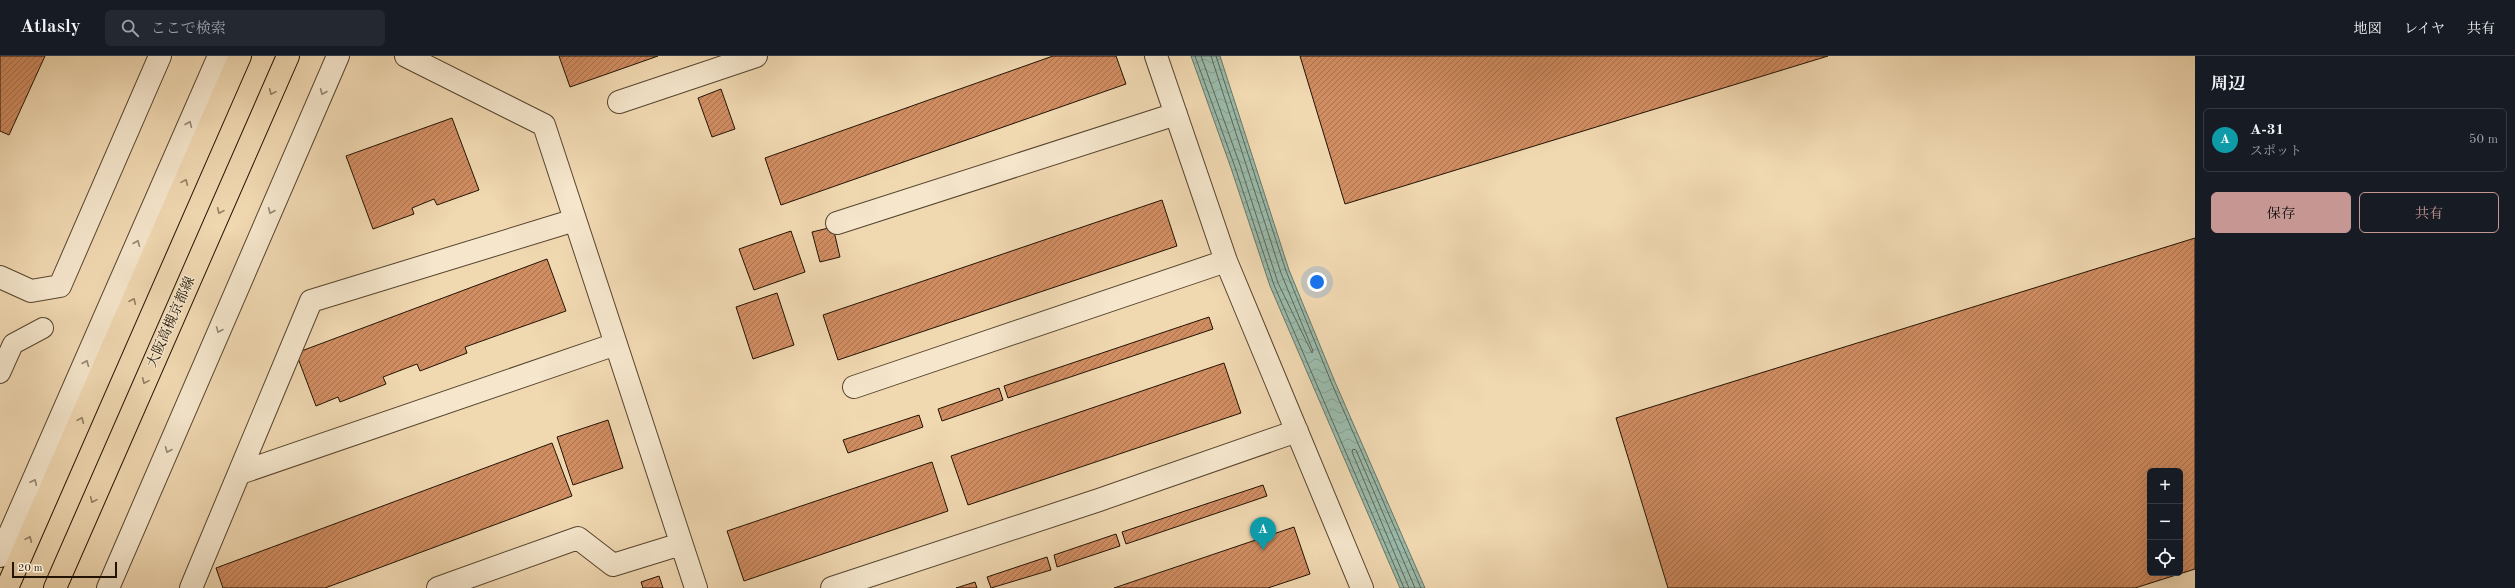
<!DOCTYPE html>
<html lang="ja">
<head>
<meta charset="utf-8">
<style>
	body { margin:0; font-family:"Old Standard TT","Noto Serif JP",serif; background:#242831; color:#f1f3f6 }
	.controls { position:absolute; right:12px; bottom:12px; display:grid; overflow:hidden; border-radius:6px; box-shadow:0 4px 16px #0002 }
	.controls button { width:36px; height:36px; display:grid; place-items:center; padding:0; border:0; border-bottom:1px solid #363941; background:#171b24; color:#f1f3f6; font:20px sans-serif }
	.scale { position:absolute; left:12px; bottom:10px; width:105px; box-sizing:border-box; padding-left:4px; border:2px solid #221303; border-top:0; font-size:11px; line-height:14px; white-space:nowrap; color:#221303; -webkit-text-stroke:3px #f5e6cc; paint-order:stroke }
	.you { position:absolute; left:1317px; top:226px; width:14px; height:14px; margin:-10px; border:3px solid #fff; border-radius:50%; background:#1a73e8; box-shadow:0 0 0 6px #1a73e833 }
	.badge { display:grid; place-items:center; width:26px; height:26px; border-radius:50%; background:#c59692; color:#fff; font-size:13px; font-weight:700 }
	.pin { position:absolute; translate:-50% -33px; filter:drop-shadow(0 1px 2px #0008) }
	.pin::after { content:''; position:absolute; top:21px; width:14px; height:12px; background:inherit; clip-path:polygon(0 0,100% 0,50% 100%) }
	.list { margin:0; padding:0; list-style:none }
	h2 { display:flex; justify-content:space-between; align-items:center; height:52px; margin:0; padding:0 16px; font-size:17px }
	h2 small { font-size:13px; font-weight:400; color:#9ea1a6 }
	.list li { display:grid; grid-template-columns:26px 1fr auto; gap:12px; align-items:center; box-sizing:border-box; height:64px; margin:0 8px 8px; padding:0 8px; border:1px solid #363941; border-radius:6px }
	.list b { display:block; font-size:15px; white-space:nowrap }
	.list p { margin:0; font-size:13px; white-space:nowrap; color:#9ea1a6 }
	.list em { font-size:13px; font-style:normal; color:#9ea1a6 }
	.actions { display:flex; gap:8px; padding:12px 16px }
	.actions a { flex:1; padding:9px 0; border:1px solid #c59692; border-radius:6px; text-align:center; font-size:14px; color:#c59692 }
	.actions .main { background:#c59692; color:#111 }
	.icon { flex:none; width:22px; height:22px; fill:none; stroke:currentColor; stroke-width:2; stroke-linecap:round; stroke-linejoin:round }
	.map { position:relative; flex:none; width:2195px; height:532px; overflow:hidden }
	header { display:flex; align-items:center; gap:24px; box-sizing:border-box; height:56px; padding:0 20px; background:#171b24; border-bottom:1px solid #363941 }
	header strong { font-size:19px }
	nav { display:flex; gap:22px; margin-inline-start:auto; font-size:14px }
	.search { width:280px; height:36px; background:#242831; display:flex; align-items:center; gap:10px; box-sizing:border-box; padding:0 14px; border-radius:6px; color:#9ea1a6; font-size:15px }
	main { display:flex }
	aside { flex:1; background:#171b24 }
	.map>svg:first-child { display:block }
	.water { fill:url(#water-waves); stroke:#6a7767 }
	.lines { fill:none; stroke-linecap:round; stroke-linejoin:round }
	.shore { stroke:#5e6656; stroke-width:1 }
	.building { fill:url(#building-hatch); stroke:#221303; fill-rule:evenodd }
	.lane-casing { stroke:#56442e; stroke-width:22 }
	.street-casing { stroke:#56442e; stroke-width:24 }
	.primary-casing { stroke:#221303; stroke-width:24 }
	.lane { stroke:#f5e6cc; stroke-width:20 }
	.street { stroke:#f5e6cc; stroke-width:22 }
	.primary { stroke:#f0d8b1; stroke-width:22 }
	.oneway { stroke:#937f63 }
	.oneway2 { stroke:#968772 }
	.labels { text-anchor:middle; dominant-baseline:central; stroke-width:3; stroke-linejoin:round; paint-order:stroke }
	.street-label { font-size:14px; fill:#221303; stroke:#f5e6cc }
</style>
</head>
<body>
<header>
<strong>Atlasly</strong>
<div class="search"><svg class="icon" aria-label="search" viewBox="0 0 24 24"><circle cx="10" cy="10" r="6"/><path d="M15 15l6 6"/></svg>ここで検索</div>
<nav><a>地図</a><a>レイヤ</a><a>共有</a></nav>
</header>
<main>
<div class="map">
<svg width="2195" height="532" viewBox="0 0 2195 532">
	<defs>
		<pattern id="water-waves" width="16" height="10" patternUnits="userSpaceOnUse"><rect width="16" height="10" fill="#9abaaa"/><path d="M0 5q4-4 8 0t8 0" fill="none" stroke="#849f91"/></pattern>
		<pattern id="building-hatch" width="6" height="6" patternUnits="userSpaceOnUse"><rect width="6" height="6" fill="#d18d62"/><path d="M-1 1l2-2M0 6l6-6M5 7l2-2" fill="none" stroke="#a9724f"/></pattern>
	</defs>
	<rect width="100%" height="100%" fill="#f0d8b1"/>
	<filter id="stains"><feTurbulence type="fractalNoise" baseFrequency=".005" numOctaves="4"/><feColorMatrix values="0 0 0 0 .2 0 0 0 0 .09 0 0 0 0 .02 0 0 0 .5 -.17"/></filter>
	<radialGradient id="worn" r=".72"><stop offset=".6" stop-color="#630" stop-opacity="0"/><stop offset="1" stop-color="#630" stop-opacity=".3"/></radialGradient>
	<path class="water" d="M1191 0H1220L1289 214 1335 326 1425 532H1400L1270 230 1231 112Z"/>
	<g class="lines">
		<path class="shore" d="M1195 0 1235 111 1274 229 1404 532
			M1201 0 1240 109 1278 227 1312 297 1313 295 1281 217 1211 0
			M1216 0 1286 215 1332 328 1421 532
			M1409 532 1352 396 1353 393 1356 394 1415 532"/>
	</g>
	<path class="building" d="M0 0H45L9 79 0 75Z
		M559 0H658L570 31Z
		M1053 0H1116L1126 28 781 149 765 102Z
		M1300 0H1828L1345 148Z
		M721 33 735 73 712 81 698 42Z
		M452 62 479 134 437 149 434 143 412 152 414 158 373 173 346 100Z
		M1162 144 1177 190 838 304 823 259Z
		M833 171 840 201 820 206 812 176Z
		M791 175 805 216 754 234 739 193Z
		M2195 182V513L2135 532H1668L1616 362ZM2150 415H2180V517H2150Z
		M547 203 566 255 465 291 467 297 420 315 417 308 383 321 386 328 340 346 338 341 316 350 296 297Z
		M777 237 794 289 753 303 736 251Z
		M1209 261 1213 273 1008 342 1004 330Z
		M1224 307 1241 357 968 449 951 400Z
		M999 332 1003 344 942 365 938 353Z
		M919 359 923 371 848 397 843 384Z
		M608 364 623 412 573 429 557 381Z
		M552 387 572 440 325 532H223L216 512Z
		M932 406 948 455 744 525 727 475Z
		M1263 429 1267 440 1126 488 1122 476Z
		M1294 471 1310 518 1268 532H1114Z
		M1116 478 1120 490 1057 511 1054 499Z
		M1047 501 1051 514 991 532 987 521Z
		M659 520 663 532H643L641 526Z
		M975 526 977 532H956Z"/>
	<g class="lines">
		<g class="lane-casing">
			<path id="lane" d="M0 317 13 288 43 272"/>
		</g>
		<g class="street-casing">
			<path id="street" d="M406 0 544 69 696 532
				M1156 0 1226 205 1362 532
				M619 46 756 0
				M837 167 1176 58
				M0 221 31 235 60 230 160 0
				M854 331 1226 205
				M240 417 616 288
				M0 500 219 0
				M108 532 338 0
				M191 532 311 245 575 164
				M438 532 578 482 613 509 681 488
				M832 532 1099 444 1297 375"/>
		</g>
		<g class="primary-casing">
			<path id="primary" d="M7 532 240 0
				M55 532 288 0"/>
		</g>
		<use href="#lane" class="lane"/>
		<use href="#street" class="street"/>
		<use href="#primary" class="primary"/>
	</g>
	<defs><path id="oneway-chevron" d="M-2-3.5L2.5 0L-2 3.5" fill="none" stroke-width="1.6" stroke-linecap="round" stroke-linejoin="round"/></defs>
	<g class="oneway">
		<use href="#oneway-chevron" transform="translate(272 36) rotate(114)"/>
		<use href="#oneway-chevron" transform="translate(185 126) rotate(-66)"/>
		<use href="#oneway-chevron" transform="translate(220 155) rotate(114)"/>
		<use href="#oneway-chevron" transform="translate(133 245) rotate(-66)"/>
		<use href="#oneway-chevron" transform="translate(145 325) rotate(114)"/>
		<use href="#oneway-chevron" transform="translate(81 364) rotate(-66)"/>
		<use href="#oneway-chevron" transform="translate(93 444) rotate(114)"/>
		<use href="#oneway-chevron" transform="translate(29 483) rotate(-66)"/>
	</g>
	<g class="oneway2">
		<use href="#oneway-chevron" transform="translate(323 36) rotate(113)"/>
		<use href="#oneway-chevron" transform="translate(189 68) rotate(-67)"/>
		<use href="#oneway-chevron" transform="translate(271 155) rotate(113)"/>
		<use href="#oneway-chevron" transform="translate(137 187) rotate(-67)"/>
		<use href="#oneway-chevron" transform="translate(219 274) rotate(113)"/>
		<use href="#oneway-chevron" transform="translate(86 307) rotate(-67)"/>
		<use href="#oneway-chevron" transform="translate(168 394) rotate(113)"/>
		<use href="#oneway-chevron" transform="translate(34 426) rotate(-65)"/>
	</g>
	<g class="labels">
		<g class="street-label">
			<text transform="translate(171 266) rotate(-66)">大阪高槻京都線</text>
		</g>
	</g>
	<rect width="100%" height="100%" filter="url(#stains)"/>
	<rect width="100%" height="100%" fill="url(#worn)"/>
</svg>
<div class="controls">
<button>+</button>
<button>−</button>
<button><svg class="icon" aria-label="locate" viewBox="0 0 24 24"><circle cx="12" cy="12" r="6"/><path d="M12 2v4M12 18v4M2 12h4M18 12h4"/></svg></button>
</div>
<div class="scale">20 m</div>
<div class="you"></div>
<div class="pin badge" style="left:1263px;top:494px;background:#0f9aa8">A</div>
</div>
<aside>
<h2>周辺<small></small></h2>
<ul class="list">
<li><span class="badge" style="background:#0f9aa8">A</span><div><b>A-31</b><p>スポット</p></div><em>50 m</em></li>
</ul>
<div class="actions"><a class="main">保存</a><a>共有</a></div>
</aside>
</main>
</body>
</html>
